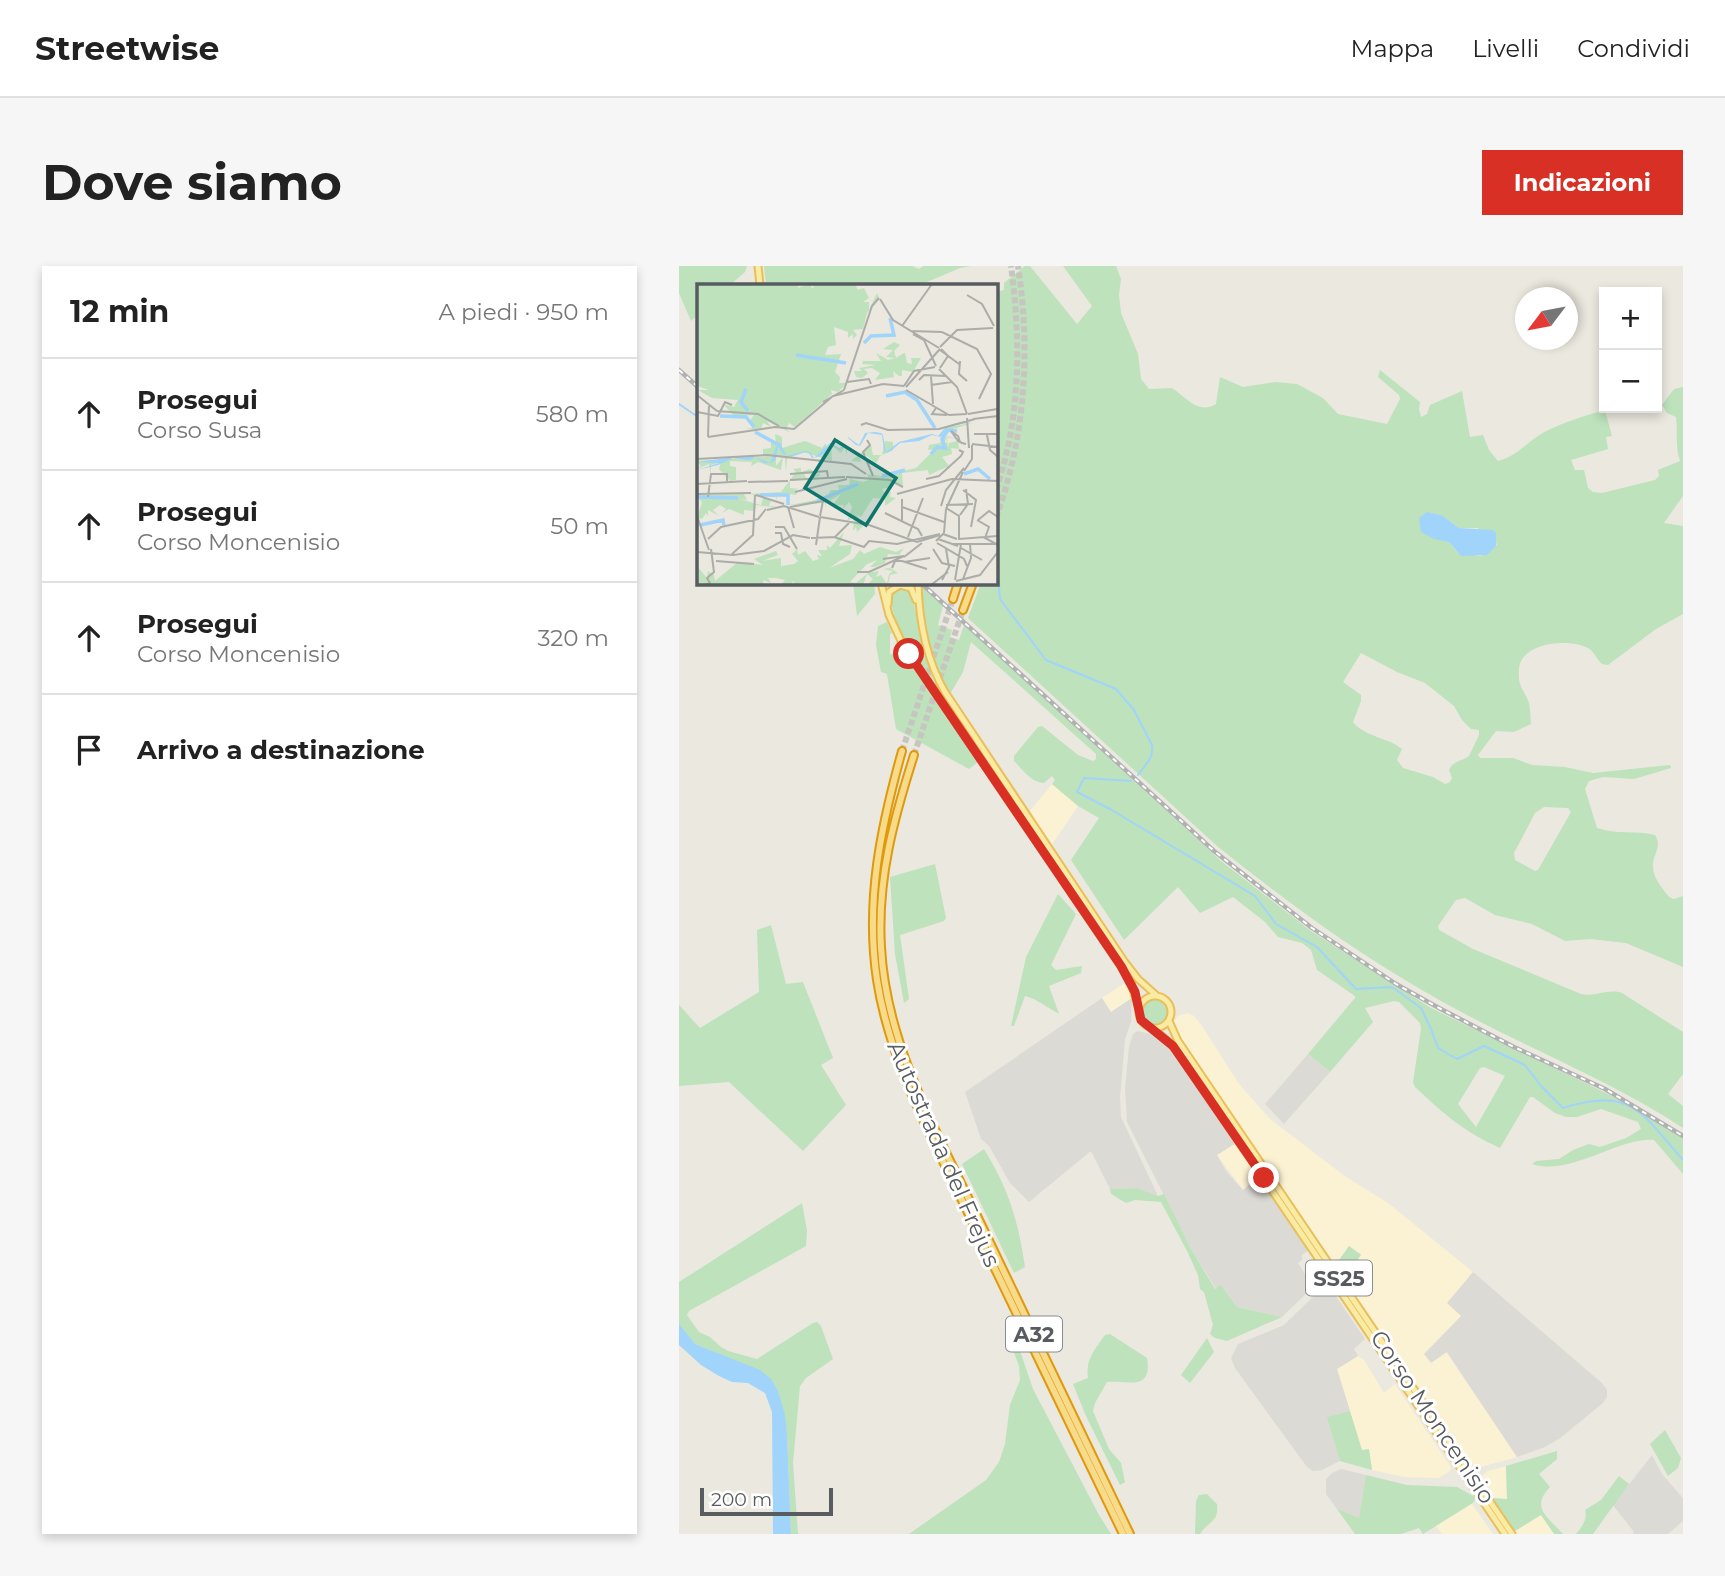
<!DOCTYPE html>
<html lang="it">
<head>
<meta charset="utf-8">
<style>
	body { margin:0; font-family:Montserrat,sans-serif; background:#f6f6f6; color:#222 }
	.controls { position:absolute; right:21px; top:21px; display:grid; overflow:hidden; border-radius:0px; box-shadow:0 4px 10px #0003 }
	.controls button { width:63px; height:63px; display:grid; place-items:center; padding:0; border:0; border-bottom:2px solid #e0e0e0; background:#fff; color:#222; font:35px sans-serif }
	.compass { position:absolute; left:836px; top:21px; width:63px; height:63px; border-radius:50%; background:#fff; box-shadow:0 4px 10px #0003; rotate:238deg }
	.scale { position:absolute; left:21px; bottom:18px; width:133px; box-sizing:border-box; padding-left:7px; border:4px solid #585c60; border-top:0; font-size:19px; line-height:24px; white-space:nowrap; color:#585c60; -webkit-text-stroke:5px #fff; paint-order:stroke }
	.stop { position:absolute; width:21px; height:21px; margin:-16px; border:5px solid #d93025; border-radius:50%; background:#fff }
	.stop.end { background:#d93025; border-color:#fff; box-shadow:0 2px 7px #0008 }
	.list { margin:0; padding:0; list-style:none }
	h2 { display:flex; justify-content:space-between; align-items:center; height:91px; margin:0; padding:0 28px; font-size:30px }
	h2 small { font-size:23px; font-weight:400; color:#767676 }
	.list li { display:grid; grid-template-columns:46px 1fr auto; gap:21px; align-items:center; box-sizing:border-box; height:112px; padding:0 28px; border-top:2px solid #e0e0e0 }
	.list b { display:block; font-size:26px; white-space:nowrap }
	.list p { margin:0; font-size:23px; white-space:nowrap; color:#767676 }
	.list em { font-size:23px; font-style:normal; color:#767676 }
	.icon { flex:none; width:38px; height:38px; fill:none; stroke:currentColor; stroke-width:2; stroke-linecap:round; stroke-linejoin:round }
	.map { position:relative; flex:none; width:1004px; height:1268px; overflow:hidden; border-radius:0px }
	header { display:flex; align-items:center; gap:42px; box-sizing:border-box; height:98px; padding:0 35px; background:#fff; border-bottom:2px solid #e0e0e0 }
	header strong { font-size:33px }
	nav { display:flex; gap:38px; margin-inline-start:auto; font-size:24px }
	.intro { display:flex; align-items:center; justify-content:space-between; box-sizing:border-box; height:168px; padding:0 42px }
	h1 { margin:0; font-size:49px }
	.button { padding:18px 32px; border-radius:0px; background:#d93025; color:#fff; font-size:24px; font-weight:700 }
	main { display:flex; gap:42px; padding:0 42px }
	aside { flex:1; background:#fff; border-radius:0px; box-shadow:0 4px 10px #0003 }
	.map>svg:first-child { display:block }
	.commercial { fill:#fbf2d3 }
	.industrial { fill:#dcdad4 }
	.green { fill:#bde2bc; fill-rule:evenodd }
	.water { fill:#a0d4fa }
	.lines { fill:none; stroke-linecap:round; stroke-linejoin:round }
	.stream { stroke:#a0d4fa; stroke-width:2 }
	.highway-tunnel { stroke:#c6c5bf; stroke-width:6; stroke-dasharray:6 3; stroke-linecap:butt }
	.major-casing { stroke:#e9bf5a; stroke-width:9 }
	.highway-casing { stroke:#df990b; stroke-width:10 }
	.major { stroke:#faeba4; stroke-width:5 }
	.highway { stroke:#f7da8a; stroke-width:6 }
	.rail-casing { stroke:#b0b1b1; stroke-width:4.5 }
	.rail { stroke:#fff; stroke-width:2; stroke-dasharray:5; stroke-linecap:butt }
	.route { stroke:#d93025; stroke-width:9 }
	.labels { text-anchor:middle; dominant-baseline:central; stroke-width:6; stroke-linejoin:round; paint-order:stroke }
	.shield { fill:#fff; stroke:#8a8d90; stroke-width:2 }
	.shield-label { font-size:21px; font-weight:bold; fill:#585c60 }
	.street-label { font-size:23px; fill:#585c60; stroke:#fff }
	.inset-river { fill:none; stroke:#a0d4fa; stroke-width:3.5 }
	.inset-road { fill:none; stroke:#acaca8; stroke-width:2 }
	.view { fill:#0f766e; fill-opacity:0.15; stroke:#0f766e; stroke-width:3.5 }
	.inset-edge { fill:none; stroke:#585c60; stroke-width:3.5 }
</style>
</head>
<body>
<header>
<strong>Streetwise</strong>
<nav><a>Mappa</a><a>Livelli</a><a>Condividi</a></nav>
</header>
<div class="intro"><h1>Dove siamo</h1><a class="button">Indicazioni</a></div>
<main>
<aside>
<h2>12 min<small>A piedi · 950 m</small></h2>
<ul class="list">
<li><svg class="icon" aria-label="ahead" viewBox="0 0 24 24"><path d="M12 20V5M6 11l6-6 6 6"/></svg><div><b>Prosegui</b><p>Corso Susa</p></div><em>580 m</em></li>
<li><svg class="icon" aria-label="ahead" viewBox="0 0 24 24"><path d="M12 20V5M6 11l6-6 6 6"/></svg><div><b>Prosegui</b><p>Corso Moncenisio</p></div><em>50 m</em></li>
<li><svg class="icon" aria-label="ahead" viewBox="0 0 24 24"><path d="M12 20V5M6 11l6-6 6 6"/></svg><div><b>Prosegui</b><p>Corso Moncenisio</p></div><em>320 m</em></li>
<li><svg class="icon" aria-label="arrive" viewBox="0 0 24 24"><path d="M6 21V4h12l-3 4 3 4H6"/></svg><div><b>Arrivo a destinazione</b></div></li>
</ul>
</aside>
<div class="map">
<svg width="1004" height="1268" viewBox="0 0 1004 1268">
	<rect width="100%" height="100%" fill="#ebe8df"/>
	<path class="commercial" d="M373 518 399 540 372 580 350 546Z
		M444 718 449 721 453 732 432 746 423 732Z
		M509 747 515 750 523 760 560 818 591 853 667 911 709 937 794 1006 769 1037 783 1049 767 1086 838 1191 802 1201 794 1199 785 1192 664 1014 682 988 670 980 655 1001 498 770 495 755 499 750Z
		M557 877 580 910 564 924 538 889Z
		M679 1090 685 1094 705 1127 716 1118 772 1201 771 1205 760 1212 725 1211 693 1204 690 1183 683 1185 658 1103Z
		M827 1200 828 1233 812 1232 803 1217V1210L809 1205Z
		M793 1238 814 1268H763L757 1260Z
		M862 1248 875 1268H837L836 1265Z"/>
	<path class="industrial" d="M423 732 432 746 453 732 452 756 446 773 441 832 442 851 479 930 458 922 431 923 412 885 350 936 331 917 310 880 302 873 286 826Z
		M458 765 476 769 497 789 557 877 538 889 547 905 564 924 580 910 630 984 623 989V994L619 997 634 1021 603 1051 558 1041 543 1020 537 1023 511 981 448 856 446 823 450 781 454 768Z
		M629 788 651 806 605 858 586 838Z
		M794 1006 924 1118 928 1124V1131L924 1137 880 1173 866 1181 838 1191 768 1086 752 1097 745 1088 782 1050 768 1037Z
		M647 1023 654 1026 686 1073 675 1083 679 1090 658 1103 671 1145 649 1151 661 1195 643 1204 634 1205 628 1201 556 1102 552 1092 559 1078 605 1059 641 1024Z
		M973 1189 983 1208 1004 1232V1255L989 1268H954L955 1266 934 1239Z
		M662 1203 687 1209 680 1253 658 1243 647 1228V1213L653 1207Z"/>
	<path class="green" d="M0 0H68L66 6 51 19H19V49L12 55 0 27Z
		M85 0H233L240 3 244 0H292L281 2 241 19H87Z
		M346 0H351L398 58 413 40 384 0H437L442 13 440 29 442 47 459 88 462 113 470 123 493 122C507 131 519 149 537 138L541 111 564 121 596 116 618 118 644 132 659 148 708 158 721 133 720 129 699 111 701 104 741 136 740 143 742 151 748 148 751 139 783 125 791 171 804 169 810 184 819 195C837 191 847 177 862 168 881 157 905 150 926 144L933 170 927 171 929 183 892 194 896 204H905L909 222 914 226 923 227 976 214 980 210 979 204 1001 195C996 180 999 166 997 151L988 147 983 139 995 123 1004 121V230L985 257 1004 260V348L977 363 929 399 923 398C917 393 915 385 909 382 890 372 843 376 840 402 839 417 841 419 848 432 852 439 851 450 852 458L835 466 817 465 799 489 801 492H834L853 499 886 501 914 507 991 499 992 502 955 513 924 511 910 515 906 523 918 562C937 569 957 564 976 569 984 582 973 588 974 601 974 612 984 623 990 631L995 633 1004 630V701L947 677 911 673 886 675 853 658 816 649 786 632 777 634 759 660 760 664 794 683 902 728C917 731 929 722 943 727L1004 766V808L989 828 1004 840V862C935 817 860 787 788 749 698 702 616 643 538 580L289 352 302 317H317V26L325 24V17ZM764 250 780 262H799L818 278 817 280 802 290 779 287 770 276 758 273ZM682 387 718 406 746 417 775 440 783 454 792 463 800 464V469L790 490C782 496 775 494 770 504L773 512 771 516 766 518 754 511 724 502 718 494 723 483C708 471 686 471 674 456L682 435V429L664 416ZM865 541 889 542 892 546 859 604 856 605 836 594 835 587 856 547Z
		M174 317H195L196 328 178 350Z
		M242 319 264 340 259 359 273 364 271 371 280 374 285 359 542 595 632 665 752 742 925 826 964 847 1004 872V908L975 874C938 871 892 911 853 898L857 895 880 893 894 884 910 878 921 881 947 872 962 863 959 856 922 843 898 851H887L876 847 854 831H851L821 882C784 865 766 849 736 821L734 816 742 763 741 757 720 736 715 735 686 742 694 756 651 806 629 788 676 732V730L638 704 632 684 623 677 599 671 586 656 554 631 521 647 499 621 445 674 392 594 420 552 399 540 373 518 376 514 373 510 365 517C351 516 344 504 335 495V490L359 461 363 460 399 489 414 495 417 493V488L292 376 284 406 271 428C251 395 245 357 242 319ZM805 801 826 810 797 861 779 838 801 802Z
		M222 322 227 323 234 330 240 367 255 417C240 403 204 345 214 325Z
		M208 356 213 367 211 368V388H219L220 381 299 496 290 503 217 463 208 408 202 406 197 379 199 360Z
		M256 598 267 652 265 655 221 669 230 733 225 737 216 688 211 611Z
		M379 628 397 648 372 699 377 704 403 700 402 707 370 720 380 748 355 733 346 730 335 760H332L347 691Z
		M92 659 107 718 124 716 154 792 142 799 167 839 124 885 50 816 0 820V739L21 762 80 726 78 664Z
		M463 746a13 13 0 1 1 26 0a13 13 0 1 1-26 0Z
		M305 883C330 924 339 954 346 1001L335 1007 283 898Z
		M458 922 479 930 485 928 511 981 536 1023 542 1019 558 1041 603 1051 548 1075 536 1072 531 1068 534 1059 525 1026 521 1023 519 1009 509 987 482 936 456 934 447 937 432 928 431 923Z
		M123 937 128 964 127 980 10 1045 8 1049 20 1066 31 1071 42 1081 49 1085 78 1093 134 1057 138 1056 142 1060 154 1093 127 1112 121 1120 114 1197 119 1268H112L108 1168 99 1125 38 1087 16 1078 7 1069 0 1058V1016Z
		M670 980 682 989 664 1014 655 1001Z
		M431 1068 468 1092C474 1126 447 1114 428 1116L416 1137 414 1145 430 1183 442 1197 446 1216 441 1219 407 1150 394 1118 409 1112C406 1094 416 1083 426 1069Z
		M528 1072 535 1086 511 1117 502 1109Z
		M337 1073 354 1123 420 1249 432 1268H230L307 1214 320 1196 326 1178 331 1139 341 1114 340 1100 331 1076Z
		M671 1145 683 1184 690 1183 693 1204 661 1195 648 1151Z
		M986 1164 1002 1192 999 1202 989 1210 971 1178Z
		M878 1185V1193L860 1208 871 1221C851 1242 869 1251 884 1268H875L862 1249 836 1265 812 1232 828 1233 827 1200Z
		M687 1209 728 1219 778 1221 796 1231 795 1236 744 1268 740 1262 722 1268H676L658 1243 680 1252Z
		M940 1210 950 1218 914 1268H897C903 1261 909 1253 906 1244L922 1234Z
		M528 1228 538 1238C540 1257 530 1254 521 1268H516L517 1235 520 1229Z"/>
	<path class="water" d="M748 246 764 250 780 262 814 264 817 267V280L808 289 782 290 770 276 755 273 742 266 740 252Z
		M0 1058 16 1078 81 1104 92 1113 99 1125 106 1149 108 1168 112 1268H94L93 1146 86 1127 69 1117 53 1116 40 1110 22 1099 0 1079Z"/>
	<g class="lines">
		<path class="stream" d="M0 138 19 151
			M317 289 321 333 367 394 437 423 455 444 473 479C475 492 466 499 459 509
			M452 515 405 512 398 526 431 543 576 630 597 658 638 681 677 723 713 721 742 742 752 763 759 782 778 793 805 780 846 799 862 820 884 842C953 820 963 848 1004 894"/>
		<path class="highway-tunnel" d="M317 224C342 151 342 76 332 0
			M317 252C346 172 352 85 339 0
			M223 485 274 333
			M235 489 284 344"/>
		<g class="major-casing">
			<path id="major" d="M79 0 81 19
				M202 317 210 349 223 377 442 700 452 717 460 743
				M239 317C240 355 247 393 266 426L445 695 459 713 477 729
				M209 338 210 326 221 319 232 322 237 334
				M460 746a16 16 0 1 1 32 0a16 16 0 1 1-32 0Z
				M490 755 499 775 833 1268
				M474 762 494 780 510 802 826 1268"/>
		</g>
		<g class="highway-casing">
			<path id="highway" d="M274 333 279 317
				M284 344 294 317
				M223 485C202 560 186 635 198 714 211 798 254 873 290 949 341 1055 393 1162 444 1268
				M235 489C215 552 198 613 202 681 207 780 260 870 302 958 351 1061 402 1164 451 1268"/>
		</g>
		<use href="#major" class="major"/>
		<use href="#highway" class="highway"/>
		<g class="rail-casing">
			<path id="rail" d="M0 104 19 121
				M242 317 535 585 633 662 717 718 760 742 835 781 926 823 1004 870"/>
		</g>
		<use href="#rail" class="rail"/>
	</g>
	<g class="lines">
		<path class="route" d="M230 388 442 700 456 726 462 754 494 780 585 912"/>
	</g>
	<g class="labels">
		<g class="shield">
			<rect x="627" y="994.5" width="66" height="35" rx="5"/>
			<rect x="327" y="1050.5" width="56" height="35" rx="5"/>
		</g>
		<g class="shield-label">
			<text x="660" y="1012">SS25</text>
			<text x="355" y="1068">A32</text>
		</g>
		<g class="street-label">
			<text transform="translate(265 888) rotate(66)">Autostrada del Frejus</text>
			<text transform="translate(754 1151) rotate(56)">Corso Moncenisio</text>
		</g>
	</g>
	<g transform="translate(18 18)">
		<rect width="301" height="301" fill="#ebe8df"/>
		<path d="M0 0H101V4L112 0 116 5 117 0H158L161 6 167 4 172 14 166 18H172V26L180 9 182 14 170 29 166 45 156 46 160 51 156 55V50L151 54V48L137 43 139 61 131 63 128 71 144 70 138 88 143 93 142 99H150L141 108 134 106 135 110 98 143 92 139 89 145 94 149 70 137 74 143 66 139 64 145H49L56 144 53 137 57 131 37 132 26 120 37 123 41 116 15 114 1 106H12L0 102ZM197 58 203 61 197 67 199 74 207 69H208L210 79 215 80 214 74H224L216 88 205 86V92H202L196 87 197 93 178 96 183 89 175 84 167 85 171 89 165 94 159 93 157 87H165L162 84 179 81 165 80 166 77H184L179 69 191 76 198 74 189 73 196 66 186 65ZM275 139 250 147 248 159 250 158 249 154 251 152 259 155 250 153 251 164 252 159 261 157 262 165 254 164 255 170 245 173 252 182 232 191 231 186 205 189 206 201 197 199 190 210V204L185 205 188 210 184 212 194 208 193 213 199 214 188 222V215L176 214 164 233 160 231 166 242 160 248 159 243 156 247 157 233 150 237 155 223 152 218 145 226 147 221 135 222 144 210 129 219V224L128 219 93 221 128 214 130 208 129 214 134 206H142L141 201H152L153 195 166 198 172 196 170 190 184 192 219 184 238 165 231 166 232 161 243 159 250 143ZM78 150 85 153V164L108 157 125 164 129 159 130 167 133 161 134 160 144 165 147 162 150 161V172L148 163 144 169 134 161 135 177 106 168 90 175 89 188 88 174 66 170V165L74 164V157L79 159ZM188 157 196 158V166L183 172 179 180 168 170 162 172 164 178 154 177 174 161 176 171H185ZM79 172V182L86 173 84 186 61 178 54 182 55 178 33 177V182L39 183V196L33 197 22 185 24 178 14 181V190L12 180 0 185 4 182 0 177ZM104 184V188L113 185 124 191 116 195V190H107L110 195 93 197V204L102 205 97 206 101 207 99 211 89 209 92 211 91 217 90 211H80L79 218V213L64 211 74 217 72 222H80L75 223 59 221 58 227 47 226V231L32 225 25 229 29 225 23 221 16 226 22 232 11 226V232L9 229 5 235 0 233 5 219 0 211 47 210 50 216 42 215 64 221 66 214 53 210 84 208 99 188 96 185ZM147 248 142 262 155 261 153 270 132 284 156 275 163 266 167 270 183 263 199 268 207 264 202 271 191 270 188 279 178 283H173L180 276 170 280 153 298 159 299 171 289 182 287 179 293 184 291 190 300 192 290 196 287 186 285 193 284 201 289 193 291 191 301H170L176 295 170 290 166 301H98L96 296 95 301H84L88 296 79 294H71L74 299 66 296 67 301H0V282L10 294 11 287 17 291 18 297 41 278 66 281 57 275 79 267 81 271 65 277 84 274V282L97 280 101 277 95 270 100 265 101 271 108 267 116 277 122 275 120 271 125 272 121 266H130V261L133 264Z" fill="#bde2bc"/>
		<path d="M277 138 252 142 244 153 235 151 222 157 203 159 194 167 189 169 187 167 185 151 171 149 163 162 159 161 151 154 150 161 143 165 133 160 128 170 117 174H115L112 169 109 168 96 172H91L86 170 81 162 79 175 74 179H67L58 173 54 176H49L36 174 21 181 0 186 22 179 0 178 37 173H58L73 179 80 161 85 163 90 172 108 167 113 168 117 174 133 159 142 164 150 161 151 153 162 161 168 149 178 148 184 149 186 151 189 168 202 158 235 150 241 152 249 143 256 140 277 138 301 140Z" fill="#a0d4fa"/>
		<path class="inset-river" d="M167 59 174 52 197 51 193 34M99 71 149 79M49 105 44 118 51 127M189 112 208 108 220 116 238 144M23 132 49 133 57 143M58 148 84 162M234 170 240 163 248 164 245 155 251 146 260 147M267 190 281 185 293 195M185 192 208 186M63 211H91V221M0 213 41 214M120 217 161 200M3 241 26 236 27 241"/>
		<path class="inset-road" d="M270 11 285 20 297 42M183 15 196 36 242 64M205 42 235 0M214 47 245 48 280 65 294 90 282 115M216 50 227 56 239 82M243 63 260 46 296 44M243 66 262 80M263 77 262 90 270 97M243 84 251 72 244 65M242 85 260 103 270 130M234 92 236 120M222 96 227 91 249 92M150 98 172 95 174 100M186 100 207 102M234 101 255 98M207 102 217 87 238 83M209 103 243 65M147 106 175 22 182 14M209 106 252 131 270 130M0 111 20 127M126 118 147 106M239 124 235 130 250 131M20 127 61 130 82 142M0 128 21 132 28 118 35 121M271 130 300 125M270 134 272 164M276 135 301 132M164 141 169 139 191 146 242 145 278 135M277 150H301M290 151 293 166 301 173M11 153 12 120M11 153 78 143 97 145 136 112 186 100M170 156 173 161 166 168 176 192M263 158 261 152 254 147 261 157 265 159 269 160M275 160 301 163M0 175 70 171 154 180 169 190M267 187 275 175V161M93 190 130 187 131 193M149 193 193 196 206 203M229 195 242 192 264 172 266 168 262 166M93 196 148 193M51 198 91 197M0 200 50 197M266 206 279 216 274 243M98 208 150 195M0 210 54 209M200 210 255 195 301 197M59 211 87 220M11 213 14 190H30V197M205 215V237M249 221 276 220M244 222 249 206 267 184M91 223 97 244M93 223 126 217 123 232M205 223 247 238M249 224 262 232V255L301 252M249 225 266 188M70 226 87 222 122 233M188 229 221 245 225 252M263 231 271 220 269 205M0 232 12 266M123 233 172 241 220 258 243 251M280 236 292 243 288 254 301 261M281 236 292 227 301 233M78 243H87L100 265M78 249H84L86 260 93 263M247 249 249 225M137 253 167 263 172 257 200 260 243 250M211 253 226 214M114 254 138 253 152 239M11 255 24 243 61 235 69 225M241 255 261 262M239 257 246 250 260 255M240 259 267 275 270 282M256 260H299M119 261 123 233M264 264 285 276M236 265 245 279 258 282M0 268 36 271M35 270 56 251 58 211M36 271 67 267 96 251 113 254M207 273 225 259M186 275 207 272M19 277 57 280M207 278 233 274M195 284 198 277H205L230 285M160 288H172L207 272M266 295 274 274 273 259M245 296 252 283 249 265M258 296 264 260M259 297 283 291 300 269M8 301 13 299 10 294 17 288 14 265M234 301 251 288"/>
		<path class="view" d="M138 156 199 194 169 241 108 204Z"/>
		<rect width="301" height="301" class="inset-edge"/>
	</g>
</svg>
<div class="controls">
<button>+</button>
<button>−</button>
</div>
<svg class="compass" viewBox="-18 -18 36 36"><path d="M0-13l5 13h-10z" fill="#e53935"/><path d="M0 13l5-13h-10z" fill="#767676"/></svg>
<div class="scale">200 m</div>
<div class="stop" style="left:230px;top:388px"></div>
<div class="stop end" style="left:585px;top:912px"></div>
</div>
</main>
</body>
</html>
